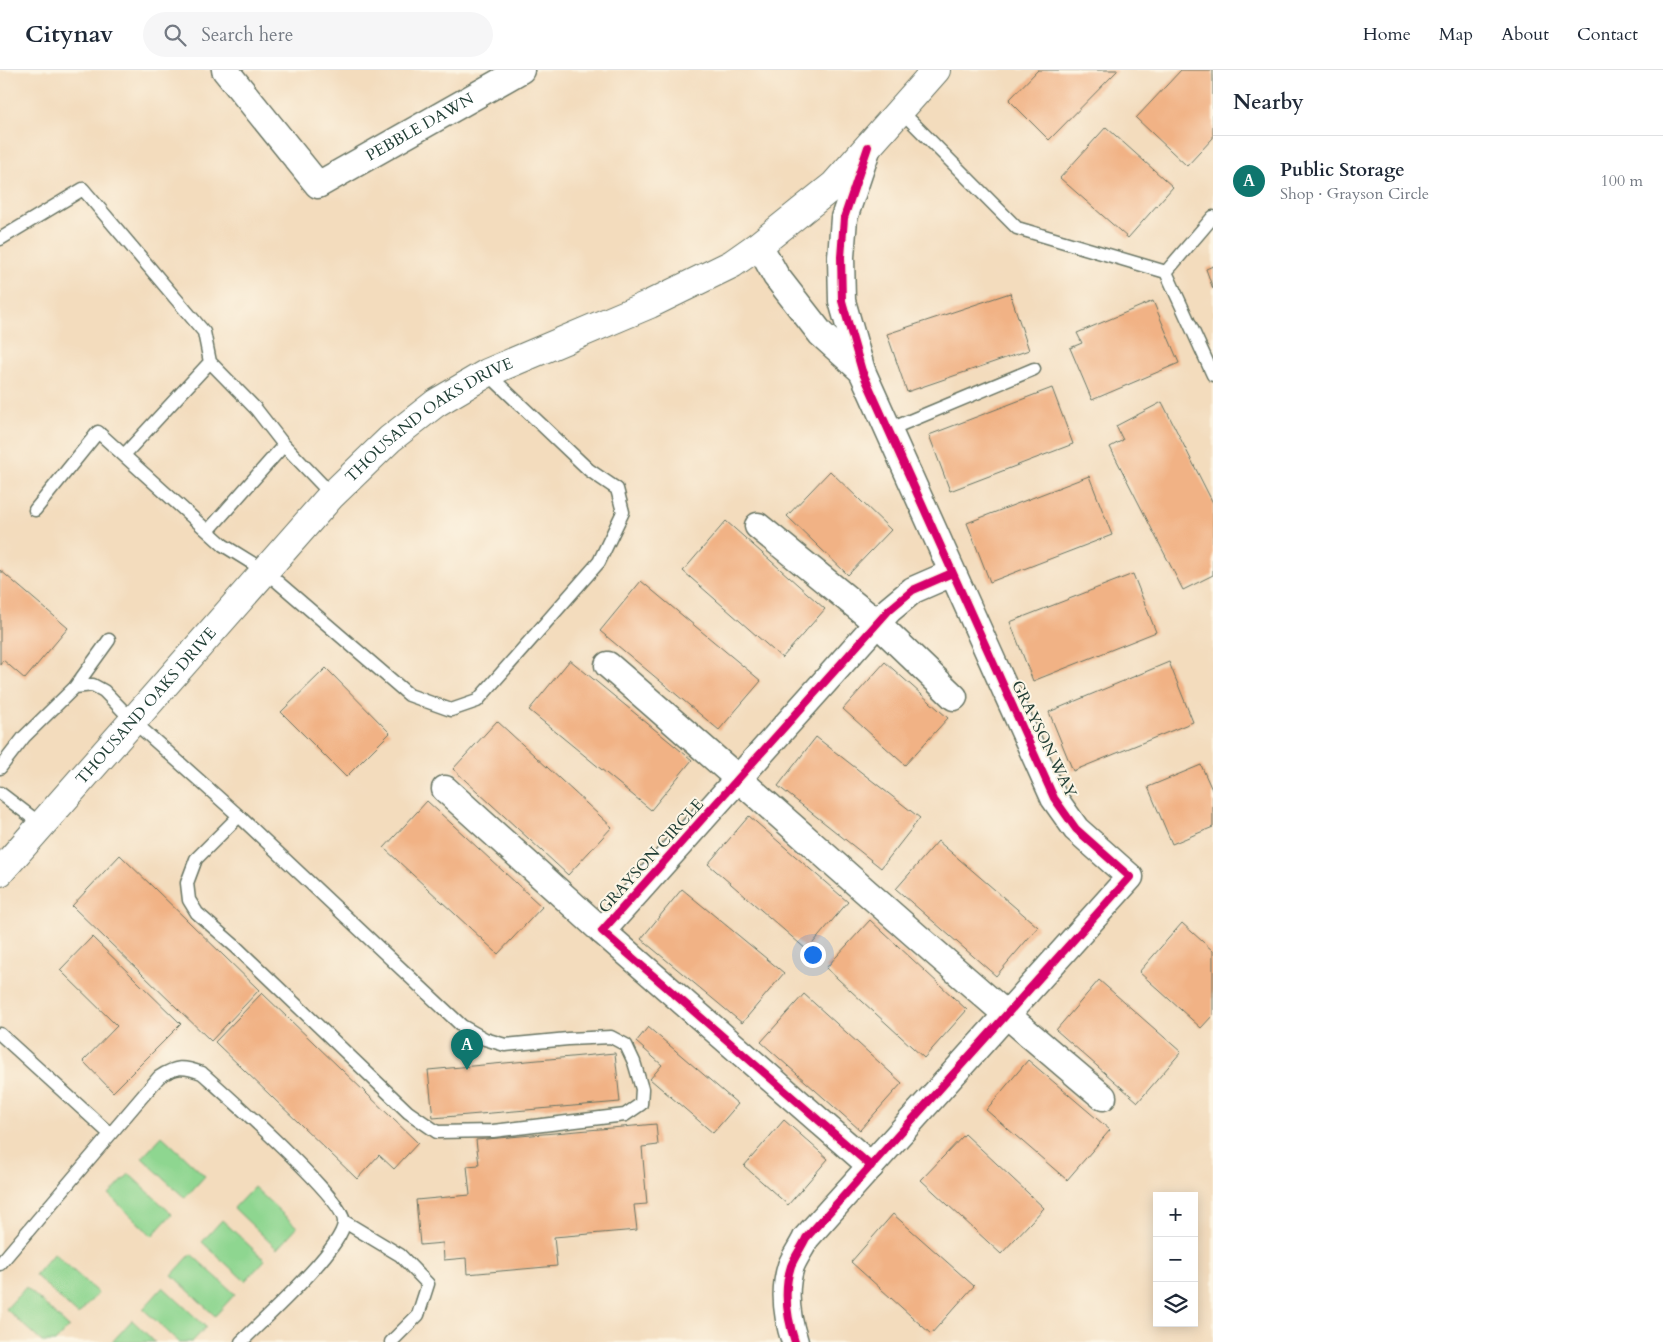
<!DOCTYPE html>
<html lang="en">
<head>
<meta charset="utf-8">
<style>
	body { margin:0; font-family:Cardo,serif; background:#f6f6f7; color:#1f2937 }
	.controls { position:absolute; right:15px; bottom:15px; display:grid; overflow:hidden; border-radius:0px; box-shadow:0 2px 12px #0003 }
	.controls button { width:45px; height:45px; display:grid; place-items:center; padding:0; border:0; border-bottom:1px solid #e0e1e3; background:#fff; color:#1f2937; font:25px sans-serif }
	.you { position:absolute; left:812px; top:884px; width:18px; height:18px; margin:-12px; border:4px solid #fff; border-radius:50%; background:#1a73e8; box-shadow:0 0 0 8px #1a73e833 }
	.badge { display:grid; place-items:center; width:32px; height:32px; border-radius:50%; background:#0f766e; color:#fff; font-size:16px; font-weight:700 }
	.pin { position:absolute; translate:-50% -41px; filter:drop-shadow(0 1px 2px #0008) }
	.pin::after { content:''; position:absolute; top:26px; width:18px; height:15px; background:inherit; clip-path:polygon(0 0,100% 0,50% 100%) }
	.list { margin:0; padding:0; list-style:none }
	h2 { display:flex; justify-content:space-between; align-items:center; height:65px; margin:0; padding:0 20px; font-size:21px }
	h2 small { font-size:16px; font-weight:400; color:#747a83 }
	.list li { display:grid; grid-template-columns:32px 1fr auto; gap:15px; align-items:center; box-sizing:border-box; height:90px; padding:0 20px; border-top:1px solid #e0e1e3 }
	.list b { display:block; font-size:19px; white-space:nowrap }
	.list p { margin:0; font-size:16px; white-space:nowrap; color:#747a83 }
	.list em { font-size:16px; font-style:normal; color:#747a83 }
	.icon { flex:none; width:28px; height:28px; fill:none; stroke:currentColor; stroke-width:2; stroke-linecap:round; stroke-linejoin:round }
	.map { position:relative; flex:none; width:1213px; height:1272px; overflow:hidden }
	header { display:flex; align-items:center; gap:30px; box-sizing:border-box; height:70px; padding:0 25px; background:#fff; border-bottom:1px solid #e0e1e3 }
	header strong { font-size:24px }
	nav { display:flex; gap:28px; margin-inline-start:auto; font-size:18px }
	.search { width:350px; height:45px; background:#f6f6f7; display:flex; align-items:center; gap:12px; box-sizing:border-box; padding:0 18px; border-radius:28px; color:#747a83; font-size:19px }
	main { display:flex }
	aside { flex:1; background:#fff }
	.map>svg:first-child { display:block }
	.green { fill:#8ed690; stroke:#568a62 }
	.building { fill:#f1b285 }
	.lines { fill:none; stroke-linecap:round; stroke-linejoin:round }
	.service-casing { stroke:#697564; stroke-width:15 }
	.minor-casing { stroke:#697564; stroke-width:29 }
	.secondary-casing { stroke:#697564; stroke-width:30 }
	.service { stroke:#fff; stroke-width:12 }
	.minor { stroke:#fff; stroke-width:26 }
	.secondary { stroke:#fff; stroke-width:28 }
	.cycleway-casing { stroke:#fcf5e5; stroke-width:11 }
	.cycleway { stroke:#d6006c; stroke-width:8 }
	.labels { text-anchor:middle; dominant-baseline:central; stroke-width:4; stroke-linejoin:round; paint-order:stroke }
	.street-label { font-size:16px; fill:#1f3d34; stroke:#fcf5e5 }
</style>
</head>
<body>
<header>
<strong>Citynav</strong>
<div class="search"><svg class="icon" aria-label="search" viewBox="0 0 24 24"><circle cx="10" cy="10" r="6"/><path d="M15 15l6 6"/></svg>Search here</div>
<nav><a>Home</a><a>Map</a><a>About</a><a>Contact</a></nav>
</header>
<main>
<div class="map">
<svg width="1213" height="1272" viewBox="0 0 1213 1272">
	<rect width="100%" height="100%" fill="#fcf5e5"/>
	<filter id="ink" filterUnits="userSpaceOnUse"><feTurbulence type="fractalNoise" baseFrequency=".02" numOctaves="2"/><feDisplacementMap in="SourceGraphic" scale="10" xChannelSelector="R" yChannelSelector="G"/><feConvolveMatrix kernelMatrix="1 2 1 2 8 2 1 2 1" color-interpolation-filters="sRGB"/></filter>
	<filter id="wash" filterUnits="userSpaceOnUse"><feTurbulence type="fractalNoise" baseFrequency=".0096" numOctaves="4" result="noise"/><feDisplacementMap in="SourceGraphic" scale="20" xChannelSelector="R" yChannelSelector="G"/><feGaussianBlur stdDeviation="1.12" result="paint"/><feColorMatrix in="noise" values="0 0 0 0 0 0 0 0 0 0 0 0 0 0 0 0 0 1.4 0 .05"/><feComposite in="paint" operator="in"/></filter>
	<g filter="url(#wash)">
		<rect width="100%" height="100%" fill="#f3dcbd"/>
		<path class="green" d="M162 1066 205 1106 185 1128 142 1088Z
			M129 1104 172 1144 152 1166 109 1125Z
			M254 1117 297 1157 277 1179 234 1138Z
			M222 1150 265 1190 245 1211 202 1172Z
			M54 1183 98 1223 78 1245 35 1205Z
			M191 1184 235 1224 215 1246 172 1205Z
			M26 1217 69 1257 55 1272H42L6 1239Z
			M163 1217 206 1257 192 1272H179L143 1239Z
			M132 1250 155 1272H112Z"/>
		<g id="blocks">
			<path class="building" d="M1038 0H1118L1049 70 1009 30Z
				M1181 0H1213V68L1187 96 1136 48Z
				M1106 57 1173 117 1128 168 1060 108Z
				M1213 196V219L1206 199Z
				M1010 223 1029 280 907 322 887 264Z
				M1153 231 1179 293 1092 330 1070 278 1082 273 1077 263Z
				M1052 318 1073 374 950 421 929 365Z
				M1162 332 1213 433V505L1183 520 1110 377 1123 370 1116 356Z
				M830 401 891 460 848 505 787 446Z
				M1089 406 1112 465 990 512 967 453Z
				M726 451 825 539 782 588 683 501Z
				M0 500 68 558 25 609 3 590 0 595Z
				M1133 504 1156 562 1033 611 1010 552Z
				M641 511 761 611 719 660 600 561Z
				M570 590 692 690 651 740 529 640Z
				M885 592 948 648 905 695 843 639Z
				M1169 592 1193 652 1073 701 1049 642Z
				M326 598 390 663 346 707 281 642Z
				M497 651 612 757 568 805 453 699Z
				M816 667 920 748 881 798 778 716Z
				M1201 695 1213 722V757L1172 774 1148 717Z
				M427 731 542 837 498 884 384 778Z
				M749 746 848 832 807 880 708 794Z
				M938 771 1038 857 996 906 896 819Z
				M120 785 259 920 211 971 72 836Z
				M682 819 784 903 742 953 641 869Z
				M870 850 967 940 924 988 826 898Z
				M1182 853 1213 881V945L1201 958 1139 902Z
				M92 867 181 954 113 1022 83 991 117 956 60 900Z
				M1099 910 1181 982 1138 1032 1056 960Z
				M262 923 418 1073 394 1099 379 1085 357 1109 215 972Z
				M804 924 902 1013 860 1060 761 972Z
				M648 957 738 1034 713 1063 650 1009 662 995 636 972Z
				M615 983 620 1032 433 1048 428 1000Z
				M1028 990 1110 1060 1067 1110 986 1040Z
				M784 1050 828 1089 788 1135 744 1096Z
				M656 1054 658 1075 642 1077 647 1134 634 1135 637 1160 554 1167 557 1196 467 1204 466 1188 444 1190 443 1173 420 1175 416 1130 470 1125 467 1096 479 1095 476 1070Z
				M965 1064 1044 1138 1001 1184 921 1110Z
				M893 1144 974 1216 931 1264 851 1192Z"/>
		</g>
	</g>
	<g filter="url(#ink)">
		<use href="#blocks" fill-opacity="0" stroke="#697564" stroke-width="1"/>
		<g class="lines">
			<g class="service-casing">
				<path id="service" d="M900 40 1017 158 1166 202 1213 305
					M0 169 83 119 204 262 210 292
					M1166 202 1213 147
					M888 360 1034 299
					M284 375 332 425
					M124 385 210 292 256 339 284 375 208 461
					M35 440 98 362 223 475 265 501 409 625 451 640 477 631 599 492 623 442 617 419 589 400 487 303
					M75 617 109 570
					M0 698 24 667 75 617 93 615 104 621 133 651 239 746 462 956 485 969 505 975 568 969 611 967 626 975 634 992 642 1019 641 1034 625 1045 493 1061 437 1062 408 1042 236 877 197 843 189 830 187 813 196 789 239 746
					M0 723 42 755
					M0 964 110 1064
					M345 1152 400 1185 428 1214 418 1245 391 1272
					M0 1194 159 1007C176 996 183 996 202 1003 224 1023 346 1130 344 1153 342 1179 262 1251 241 1272"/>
			</g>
			<g class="minor-casing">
				<g id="minor">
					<path id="s1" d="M225 0 318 115 521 0"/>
					<path d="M759 175 776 206 821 264 862 301"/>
					<path d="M758 456 877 553 954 627"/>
					<path d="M608 595C774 738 935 886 1103 1027"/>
					<path d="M445 719 602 861"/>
					<path d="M871 1096 602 861 889 540 913 520 952 503"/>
					<path d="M795 1272C787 1248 783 1221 791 1196 795 1186 802 1177 806 1168L1130 807 1076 759 1054 728 862 301 842 231 841 187 844 148 868 77"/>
				</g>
			</g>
			<g class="secondary-casing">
				<g id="secondary">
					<path id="s2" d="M0 802 330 427 390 369 436 333 487 303 650 234 732 194 759 175 834 115 936 0"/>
				</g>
			</g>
			<use href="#service" class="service"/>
			<use href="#minor" class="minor"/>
			<use href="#secondary" class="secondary"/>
			<g class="cycleway-casing">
				<path id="cycleway" d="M871 1096 602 861 889 540 913 520 952 503
					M795 1272C787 1248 783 1221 791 1196 795 1186 802 1177 806 1168L1130 807 1076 759 1054 728 862 301 842 231 841 187 844 148 868 77"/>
			</g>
			<use href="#cycleway" class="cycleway"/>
		</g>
	</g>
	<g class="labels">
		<g class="street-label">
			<text stroke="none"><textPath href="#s1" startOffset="265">PEBBLE DAWN</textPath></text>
			<text stroke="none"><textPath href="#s2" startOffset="626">THOUSAND OAKS DRIVE</textPath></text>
			<text stroke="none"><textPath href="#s2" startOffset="221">THOUSAND OAKS DRIVE</textPath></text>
			<text transform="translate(1044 669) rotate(64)">GRAYSON WAY</text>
			<text transform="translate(651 786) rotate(-48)">GRAYSON CIRCLE</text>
		</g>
	</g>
</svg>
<div class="controls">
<button>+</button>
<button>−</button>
<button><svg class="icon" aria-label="layers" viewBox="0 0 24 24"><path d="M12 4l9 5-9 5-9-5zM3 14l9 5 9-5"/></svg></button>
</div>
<div class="you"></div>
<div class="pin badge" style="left:467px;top:1000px">A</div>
</div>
<aside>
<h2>Nearby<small></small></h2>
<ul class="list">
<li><span class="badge">A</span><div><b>Public Storage</b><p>Shop · Grayson Circle</p></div><em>100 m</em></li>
</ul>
</aside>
</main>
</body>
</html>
